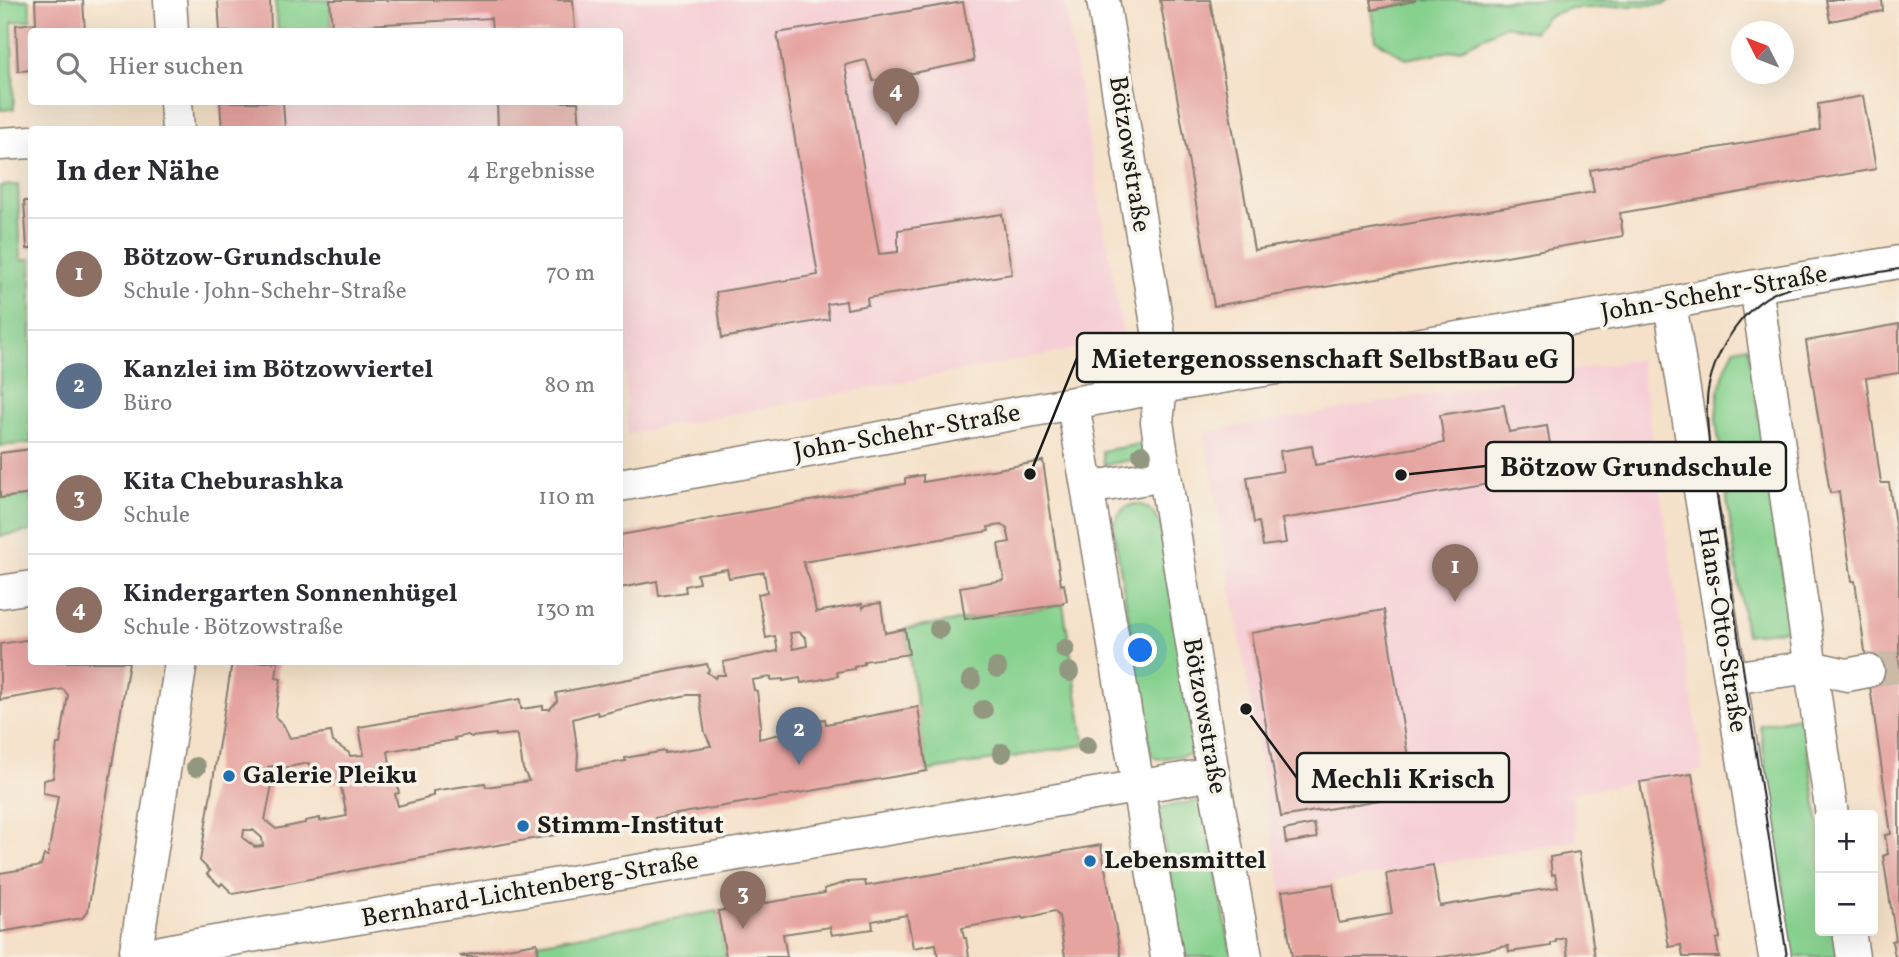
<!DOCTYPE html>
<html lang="de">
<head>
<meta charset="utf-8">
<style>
	body { margin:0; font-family:Vollkorn,serif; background:#f2f2f3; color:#2b2b33 }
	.controls { position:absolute; right:21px; bottom:21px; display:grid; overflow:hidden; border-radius:7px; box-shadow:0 7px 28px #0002 }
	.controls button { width:63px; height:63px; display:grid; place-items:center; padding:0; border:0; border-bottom:2px solid #e1e1e2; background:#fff; color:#2b2b33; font:35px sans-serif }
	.compass { position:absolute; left:1731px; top:21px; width:63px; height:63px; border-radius:50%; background:#fff; box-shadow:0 7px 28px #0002; rotate:312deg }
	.you { position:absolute; left:1141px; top:651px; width:24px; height:24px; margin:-18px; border:5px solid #fff; border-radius:50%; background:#1a73e8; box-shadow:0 0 0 10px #1a73e833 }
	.badge { display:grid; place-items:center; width:46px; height:46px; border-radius:50%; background:#0f766e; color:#fff; font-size:23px; font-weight:700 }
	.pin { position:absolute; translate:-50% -58px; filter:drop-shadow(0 2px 4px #0008) }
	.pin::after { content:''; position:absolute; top:37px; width:24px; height:21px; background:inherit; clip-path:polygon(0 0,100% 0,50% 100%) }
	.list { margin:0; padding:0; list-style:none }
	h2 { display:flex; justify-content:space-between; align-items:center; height:91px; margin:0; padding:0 28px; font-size:30px }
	h2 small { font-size:23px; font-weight:400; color:#7c7c81 }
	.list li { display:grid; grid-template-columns:46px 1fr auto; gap:21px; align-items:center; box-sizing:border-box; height:112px; padding:0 28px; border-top:2px solid #e1e1e2 }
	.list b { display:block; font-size:26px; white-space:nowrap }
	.list p { margin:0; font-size:23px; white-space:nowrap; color:#7c7c81 }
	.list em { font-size:23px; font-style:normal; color:#7c7c81 }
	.icon { flex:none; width:38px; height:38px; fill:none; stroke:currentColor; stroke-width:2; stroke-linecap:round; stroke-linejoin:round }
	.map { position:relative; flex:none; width:1899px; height:957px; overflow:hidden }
	.search { position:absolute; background:#fff; box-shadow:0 7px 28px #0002; left:28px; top:28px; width:595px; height:77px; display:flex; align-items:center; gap:18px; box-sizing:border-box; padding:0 24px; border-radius:7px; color:#7c7c81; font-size:26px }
	.panel { position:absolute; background:#fff; box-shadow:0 7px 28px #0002; left:28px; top:126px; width:595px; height:539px; border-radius:7px }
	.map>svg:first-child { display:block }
	.built { fill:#f6cfd6 }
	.green { fill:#87d18f; stroke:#527656; stroke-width:2 }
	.building { fill:#e6a4a1; fill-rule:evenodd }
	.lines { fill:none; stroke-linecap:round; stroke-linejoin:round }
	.minor-tunnel { stroke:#cabaa6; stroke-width:32; stroke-dasharray:32 16; stroke-linecap:butt }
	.minor-casing { stroke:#887e72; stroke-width:35 }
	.minor { stroke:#fff; stroke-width:32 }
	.tram { stroke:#1c1c1c; stroke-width:2 }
	.tree { fill:#929780 }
	.poi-dot { fill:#1f6fb2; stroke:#f7f3e8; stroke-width:2.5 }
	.labels { text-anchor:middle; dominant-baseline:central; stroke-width:7; stroke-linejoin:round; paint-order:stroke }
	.street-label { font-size:26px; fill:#1c1c1c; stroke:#f7f3e8 }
	.poi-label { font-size:26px; font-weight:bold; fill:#1c1c1c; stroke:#f7f3e8; text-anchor:start }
	.leader { fill:none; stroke:#1c1c1c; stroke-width:2.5 }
	.callout-dot { fill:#1c1c1c; stroke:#f7f3e8; stroke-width:2.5 }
	.callout { fill:#f7f3e8; stroke:#1c1c1c; stroke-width:2.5 }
	.callout-label { font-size:28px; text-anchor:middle; font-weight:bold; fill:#1c1c1c }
</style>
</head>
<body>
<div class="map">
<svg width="1899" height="957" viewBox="0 0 1899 957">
	<rect width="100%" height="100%" fill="#f7f3e8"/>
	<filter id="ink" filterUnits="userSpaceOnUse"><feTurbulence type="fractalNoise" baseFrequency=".0143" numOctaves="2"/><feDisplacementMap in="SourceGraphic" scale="14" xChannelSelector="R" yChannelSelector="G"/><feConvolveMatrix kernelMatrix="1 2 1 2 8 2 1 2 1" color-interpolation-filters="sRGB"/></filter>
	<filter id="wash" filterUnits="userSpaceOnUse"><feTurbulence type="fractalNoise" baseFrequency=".00686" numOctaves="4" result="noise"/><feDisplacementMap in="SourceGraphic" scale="28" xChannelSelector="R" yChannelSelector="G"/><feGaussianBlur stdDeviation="1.57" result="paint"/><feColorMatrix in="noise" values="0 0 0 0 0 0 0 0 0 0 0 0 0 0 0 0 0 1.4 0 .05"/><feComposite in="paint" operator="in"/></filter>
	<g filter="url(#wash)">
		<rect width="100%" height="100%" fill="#f5e1c9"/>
		<path class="built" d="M330 0H1064L1124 340 627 434 622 259 620 258V130L285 129 283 102H620V32L332 31Z
			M1640 359 1703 771 1572 793 1577 840 1282 891 1205 432Z"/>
		<path class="green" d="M0 0H29L31 20 12 22 14 109 0 110Z
			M275 0H330L332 31H278Z
			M1422 0H1672L1665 4 1567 9 1546 17 1534 32 1505 25 1461 49 1406 59 1376 40 1372 10Z
			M18 185 21 260 31 259V443L0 446V186Z
			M1748 346 1791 629 1746 635 1716 421C1717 393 1722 374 1734 349Z
			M1146 443 1148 457 1104 465 1102 451Z
			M31 494V531L0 536V498Z
			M1136 504C1149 506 1153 512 1160 523L1196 750 1193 754 1157 759 1151 755 1113 525C1120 512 1121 507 1136 504Z
			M1063 604 1085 745 927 771 905 629Z
			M1803 716 1820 832V931H1835L1839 957H1792L1760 725Z
			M1203 800 1232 957H1184L1158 808Z
			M718 911 726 957H539L537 943Z"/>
		<g id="blocks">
			<path class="building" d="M35 0H83L85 32H32V70L18 71 16 25 36 23Z
				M218 0H270L271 32H220Z
				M330 0H573L575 32H492L491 18 332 27Z
				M1160 0H1210L1254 250 1594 192 1590 170 1820 130 1818 104 1863 96 1876 169 1620 213 1623 236 1214 306Z
				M1370 0H1415V1L1372 10Z
				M1826 0H1882L1883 11 1830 21Z
				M963 2 974 61 873 81 866 60 845 65 879 254 898 252V230L1002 214 1012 274 867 298 868 305 847 309 846 301 827 304 829 319 722 338 716 292 818 275 777 33Z
				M220 102H283L285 130H222Z
				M497 102H578L580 130H498Z
				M24 201H32V249H27Z
				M1899 324V373L1866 378 1881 483H1889L1899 552V957H1895L1892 941 1896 940 1883 856 1888 854 1885 835 1891 834 1855 581H1852L1839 492 1830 493 1806 341Z
				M1504 405 1509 432 1547 426 1555 473 1282 519 1286 543 1263 546 1259 522 1254 523 1247 477 1283 471 1280 451 1312 446 1315 465 1444 443 1440 415Z
				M32 449V494L0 498V453Z
				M1043 461 1061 585 1064 584 1067 601 1063 602V604L965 619 960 587 1004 580 998 544 1010 542 1007 528 1001 525 988 527 989 531 803 562 810 581 816 612 862 604 863 608 866 605 881 603 885 633 905 629 909 654 864 661V664L854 667V669L837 672 838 676 818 680 801 683 800 678 783 681V679L771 680V677L752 680 754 690 757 691 761 726 759 728V739L806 728 805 722 825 719 826 724 918 707 927 771 381 865 233 894 222 883 220 886 207 874 210 871 200 861 232 662H278L276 678 281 679 275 717 283 724 290 738 331 732 333 742 349 753 350 756 364 755 359 727 520 699 521 709 543 706V709H550L557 701 556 693 707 664 709 670 707 672 715 678 717 675H725L723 662 778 651 775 636 766 638 758 594 767 592 764 572 729 578 727 569 697 574 699 583 685 586 686 592 659 596 657 581 620 588V535L905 484V478L923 475V482ZM799 632 806 638 807 646 793 649 790 633ZM687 695H699L705 733 711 746 665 753V751L625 758 626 761 577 769 578 754 573 719 597 712 598 715 653 701 654 702ZM496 734V736L515 734 518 736 523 769 529 781 486 787 485 783 433 791V796L428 797V798L398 806 395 794 399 793 394 765 390 764 388 751 455 740 454 738 468 735 471 737ZM309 763 311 770 333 783 340 782 347 816 320 821V818L305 821V823L276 829 265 820 272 785 268 767 282 764 283 768ZM244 830H253L262 838 263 846 255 847 243 838Z
				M1384 610 1414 794 1281 817 1251 633Z
				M32 639V662H129L88 911 82 918 0 932V873L36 867 41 865 44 855 48 856 58 796 43 793 44 780 53 778 57 744H60L68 695 63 689 0 700V644Z
				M1692 774 1720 938 1716 939 1719 957H1683L1681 945 1669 947 1640 782Z
				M1314 824 1317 838 1286 843 1284 830Z
				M1101 845 1121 957H1065L1059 916 1054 911 1023 919 1022 917 962 928 964 938H966L969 957H938L936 944 913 948 907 915 872 921 873 929 832 935 830 927 783 934 787 957H726L718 911 825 893 824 889 847 882 865 881 866 886Z
				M1579 852 1595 957H1568L1565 938 1556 940V942L1551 943V946L1509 952 1508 946 1442 957H1292L1282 891 1333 884 1339 923 1392 914 1386 874 1433 865 1440 906 1558 887 1555 874 1552 875 1550 857Z
				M537 943 539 957H462L461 956Z"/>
		</g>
	</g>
	<g filter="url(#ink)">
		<use href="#blocks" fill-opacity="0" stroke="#887e72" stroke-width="2"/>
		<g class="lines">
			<path class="minor-tunnel" d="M1868 671 1899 667"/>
			<g class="minor-casing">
				<path id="minor" d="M170 0 172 32
					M1103 0 1161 348V387L1157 422 1165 475 1213 774 1246 957
					M176 102 178 130
					M0 144 32 142
					M1756 286 1832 815
					M1670 303 1775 957
					M1073 404 1167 957
					M620 485 1161 387 1670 303 1756 286 1899 262
					M1088 488 1165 475
					M0 592 32 587
					M1730 678 1811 667 1847 675 1868 671
					M1849 931 1853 957
					M135 957 181 662
					M136 957 203 944 1213 774"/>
			</g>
			<use href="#minor" class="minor"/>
			<path class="tram" d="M1787 957 1709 444C1708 426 1705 407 1708 390 1715 350 1746 300 1787 288 1799 285 1812 284 1825 282 1849 277 1874 273 1899 269"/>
		</g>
		<g class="tree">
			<circle cx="1142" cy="454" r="10"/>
			<circle cx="939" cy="629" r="10"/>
			<circle cx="1065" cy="649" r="10"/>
			<circle cx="997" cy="668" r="10"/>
			<circle cx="1069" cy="672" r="10"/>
			<circle cx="971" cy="680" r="10"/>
			<circle cx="983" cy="710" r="10"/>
			<circle cx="1087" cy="746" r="10"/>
			<circle cx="1002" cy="753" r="10"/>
			<circle cx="196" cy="767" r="10"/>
		</g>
	</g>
	<g class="poi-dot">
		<circle cx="229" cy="776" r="7"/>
		<circle cx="523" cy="826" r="7"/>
		<circle cx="1090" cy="861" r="7"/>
	</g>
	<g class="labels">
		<g class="street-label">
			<text transform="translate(1129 154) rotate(81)">Bötzowstraße</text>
			<text transform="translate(1714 294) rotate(-10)">John-Schehr-Straße</text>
			<text transform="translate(907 433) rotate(-10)">John-Schehr-Straße</text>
			<text transform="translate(1722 630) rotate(81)">Hans-Otto-Straße</text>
			<text transform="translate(1204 716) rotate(80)">Bötzowstraße</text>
			<text transform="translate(530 890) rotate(-10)">Bernhard-Lichtenberg-Straße</text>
		</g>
		<g class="poi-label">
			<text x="243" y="776">Galerie Pleiku</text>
			<text x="537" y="826">Stimm-Institut</text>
			<text x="1104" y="861">Lebensmittel</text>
		</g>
	</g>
	<path class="leader" d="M1030 474L1077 358M1401 475L1486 466M1246 709L1297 778"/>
	<g class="callout-dot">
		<circle cx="1030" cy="474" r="7"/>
		<circle cx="1401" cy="475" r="7"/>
		<circle cx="1246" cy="709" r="7"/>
	</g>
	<g class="callout">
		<rect x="1077" y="333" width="496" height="49" rx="7"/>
		<rect x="1486" y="442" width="300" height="49" rx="7"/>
		<rect x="1297" y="753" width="212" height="49" rx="7"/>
	</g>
	<g class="callout-label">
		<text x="1325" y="368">Mietergenossenschaft SelbstBau eG</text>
		<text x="1636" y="476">Bötzow Grundschule</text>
		<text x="1403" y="788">Mechli Krisch</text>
	</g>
</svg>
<div class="controls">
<button>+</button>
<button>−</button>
</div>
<svg class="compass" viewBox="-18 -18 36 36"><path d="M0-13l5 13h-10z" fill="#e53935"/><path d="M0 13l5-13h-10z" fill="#7c7c81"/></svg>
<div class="you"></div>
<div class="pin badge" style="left:1455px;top:602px;background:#8d6e63">1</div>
<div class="pin badge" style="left:799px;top:765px;background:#5c6f8a">2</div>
<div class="pin badge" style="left:743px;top:929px;background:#8d6e63">3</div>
<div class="pin badge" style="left:896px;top:126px;background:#8d6e63">4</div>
<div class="search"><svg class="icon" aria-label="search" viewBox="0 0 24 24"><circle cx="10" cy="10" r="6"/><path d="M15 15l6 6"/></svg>Hier suchen</div>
<section class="panel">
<h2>In der Nähe<small>4 Ergebnisse</small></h2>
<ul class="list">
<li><span class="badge" style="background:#8d6e63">1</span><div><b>Bötzow-Grundschule</b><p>Schule · John-Schehr-Straße</p></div><em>70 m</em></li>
<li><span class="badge" style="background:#5c6f8a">2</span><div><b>Kanzlei im Bötzowviertel</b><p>Büro</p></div><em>80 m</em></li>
<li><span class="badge" style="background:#8d6e63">3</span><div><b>Kita Cheburashka</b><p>Schule</p></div><em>110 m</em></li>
<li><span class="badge" style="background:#8d6e63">4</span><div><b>Kindergarten Sonnenhügel</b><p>Schule · Bötzowstraße</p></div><em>130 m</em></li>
</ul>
</section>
</div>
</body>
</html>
